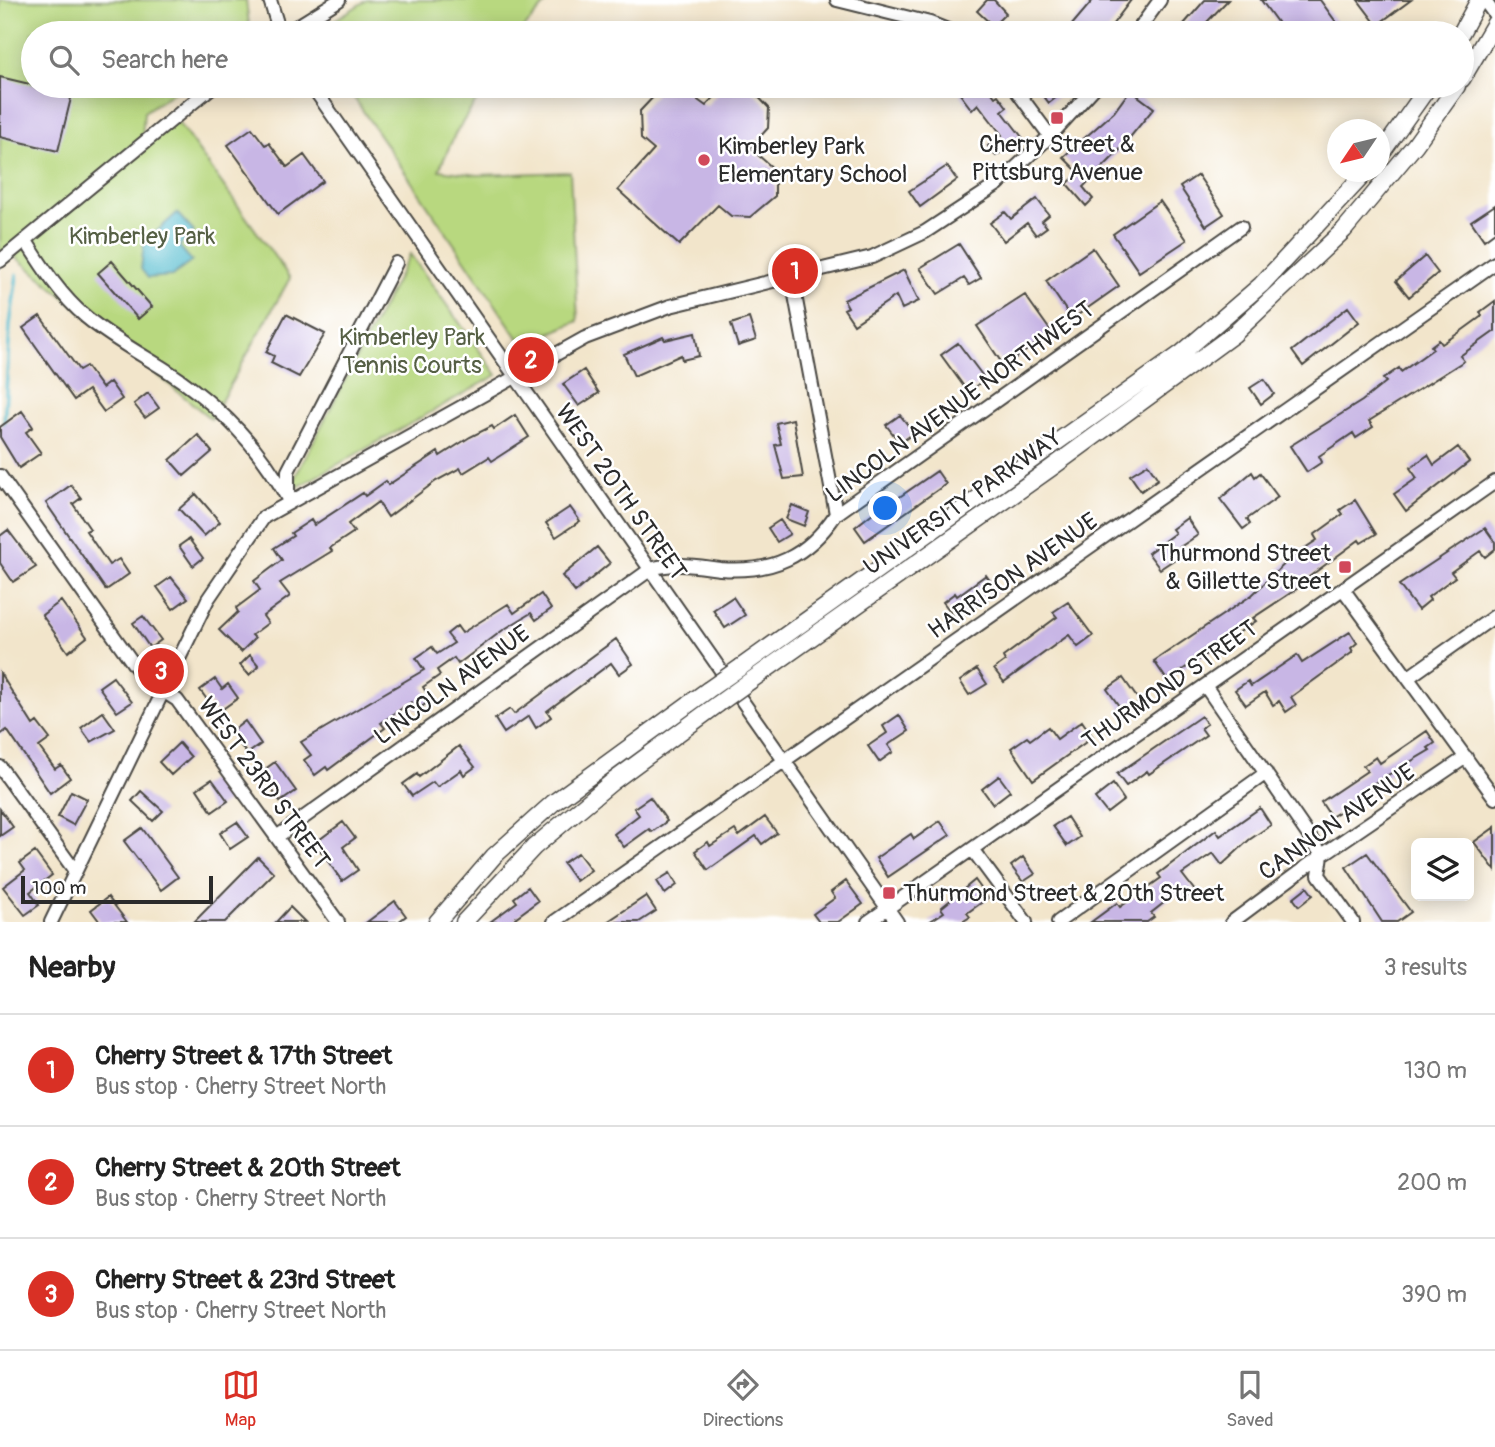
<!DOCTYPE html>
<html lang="en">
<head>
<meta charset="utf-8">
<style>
	body { margin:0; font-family:Pangolin,sans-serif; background:#f2f2f2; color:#222 }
	.controls { position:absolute; right:21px; bottom:21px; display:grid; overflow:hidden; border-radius:10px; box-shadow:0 4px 18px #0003 }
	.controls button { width:63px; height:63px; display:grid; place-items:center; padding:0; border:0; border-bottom:2px solid #e0e0e0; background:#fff; color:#222; font:35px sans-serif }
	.compass { position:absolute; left:1327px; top:119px; width:63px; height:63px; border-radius:50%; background:#fff; box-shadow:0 4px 18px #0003; rotate:235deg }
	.scale { position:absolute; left:21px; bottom:18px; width:192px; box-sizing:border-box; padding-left:7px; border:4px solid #2b2b2b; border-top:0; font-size:19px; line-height:24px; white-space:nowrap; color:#2b2b2b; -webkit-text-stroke:5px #fff; paint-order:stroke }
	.you { position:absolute; left:886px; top:509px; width:24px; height:24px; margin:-18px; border:5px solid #fff; border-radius:50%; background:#1a73e8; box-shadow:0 0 0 10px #1a73e833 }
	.badge { display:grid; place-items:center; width:46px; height:46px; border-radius:50%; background:#d93025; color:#fff; font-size:23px; font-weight:700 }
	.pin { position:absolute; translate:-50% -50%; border:4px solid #fff; box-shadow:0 2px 7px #0006 }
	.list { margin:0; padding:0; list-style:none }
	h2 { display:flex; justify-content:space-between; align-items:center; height:91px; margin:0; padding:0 28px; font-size:30px }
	h2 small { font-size:23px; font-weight:400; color:#767676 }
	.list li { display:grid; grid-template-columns:46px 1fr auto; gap:21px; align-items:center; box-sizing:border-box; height:112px; padding:0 28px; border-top:2px solid #e0e0e0 }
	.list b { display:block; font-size:26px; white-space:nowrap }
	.list p { margin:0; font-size:23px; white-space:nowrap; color:#767676 }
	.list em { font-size:23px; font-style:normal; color:#767676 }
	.icon { flex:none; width:38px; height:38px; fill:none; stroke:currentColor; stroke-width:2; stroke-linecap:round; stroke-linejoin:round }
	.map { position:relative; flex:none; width:1495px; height:922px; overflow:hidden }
	.search { position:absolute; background:#fff; box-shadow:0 4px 18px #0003; left:21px; right:21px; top:21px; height:77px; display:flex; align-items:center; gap:18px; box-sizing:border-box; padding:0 24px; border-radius:38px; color:#767676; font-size:26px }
	.sheet { height:427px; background:#fff }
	nav { display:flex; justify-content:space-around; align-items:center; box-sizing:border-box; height:98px; border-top:2px solid #e0e0e0; background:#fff; font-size:19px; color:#767676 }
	nav a { display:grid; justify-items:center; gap:4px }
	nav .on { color:#d93025 }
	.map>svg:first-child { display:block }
	.green { fill:#b8d87f; stroke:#728255; stroke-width:2 }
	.water { fill:#53bccf; stroke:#3f747d; stroke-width:2 }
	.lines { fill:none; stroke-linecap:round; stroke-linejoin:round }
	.stream { stroke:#53bccf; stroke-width:3.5 }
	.building { fill:#c8b6e5 }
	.minor-casing { stroke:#494743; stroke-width:16 }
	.major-casing { stroke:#494743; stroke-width:19 }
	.minor { stroke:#fff; stroke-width:12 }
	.major { stroke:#fff; stroke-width:16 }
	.major-bridge-casing { stroke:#494743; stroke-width:19; stroke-linecap:butt }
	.major-bridge { stroke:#fff; stroke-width:16 }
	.poi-dot { fill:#d1495b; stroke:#fff; stroke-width:2.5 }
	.labels { text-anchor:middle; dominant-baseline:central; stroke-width:5; stroke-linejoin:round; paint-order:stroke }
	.poi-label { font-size:24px; fill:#2b2b2b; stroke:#fff; text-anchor:start }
	.park-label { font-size:24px; fill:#555f44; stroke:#fff }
	.street-label { font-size:24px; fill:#2b2b2b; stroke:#fff }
</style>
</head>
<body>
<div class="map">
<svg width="1495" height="922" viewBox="0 0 1495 922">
	<rect width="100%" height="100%" fill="#fff"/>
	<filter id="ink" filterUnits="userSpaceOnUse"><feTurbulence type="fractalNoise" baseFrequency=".0143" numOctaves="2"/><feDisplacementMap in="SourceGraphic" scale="14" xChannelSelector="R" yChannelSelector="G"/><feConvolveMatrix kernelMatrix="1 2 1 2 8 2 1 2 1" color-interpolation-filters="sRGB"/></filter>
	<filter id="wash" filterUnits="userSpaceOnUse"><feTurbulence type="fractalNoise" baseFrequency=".00686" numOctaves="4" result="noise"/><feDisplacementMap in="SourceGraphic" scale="28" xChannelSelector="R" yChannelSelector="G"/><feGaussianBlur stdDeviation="1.57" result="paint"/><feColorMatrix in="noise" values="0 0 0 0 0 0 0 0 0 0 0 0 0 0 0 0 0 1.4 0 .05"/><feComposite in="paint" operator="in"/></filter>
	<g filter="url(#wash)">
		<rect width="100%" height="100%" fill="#f2e5cb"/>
		<path class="green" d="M0 0H246L250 33H33V86H183L144 112 142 139 174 117 290 278 211 419 11 253 0 261Z
			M367 0H549L520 33H314Z
			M346 86H486L455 134 439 170 478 175 570 172 578 321 523 345Z
			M410 254 497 375 294 489 296 475Z"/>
		<path class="water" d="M177 213 194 232 179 246 192 261 172 276 148 278 141 269 144 243Z"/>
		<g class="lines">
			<path class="stream" d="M4 426 10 325 17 275"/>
		</g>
		<g id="blocks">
			<path class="building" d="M987 0H994L1006 13 993 26 977 11Z
				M1093 0H1131L1106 33H1065Z
				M1205 0H1228L1207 22 1220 33H1195L1184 24Z
				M1261 0H1320L1344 33H1285Z
				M1358 0H1411L1377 25Z
				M0 77 72 94 58 151 0 137Z
				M971 86H987L995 97 998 95 1007 107 1002 111 1022 137 996 156 988 146 1002 135 978 104 972 110 960 94Z
				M1036 86H1058L1063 92 1049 103Z
				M1133 86H1146L1138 96 1154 108 1118 152 1083 187 1093 199 1086 206 1067 184 1079 173 1063 157 1114 112Z
				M749 87 769 108 768 128 750 148 775 170V196L750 217 731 216 718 205 679 245 618 190 654 150 641 139 640 111 657 93 684 90 706 106 723 88Z
				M252 128 265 145 269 143 287 167 304 155 323 181 278 214 228 145Z
				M947 166 957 180 920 207 909 191Z
				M1198 175 1224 214 1206 226 1180 187Z
				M1037 199 1049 215 1042 221 1047 227 1036 235 1027 223 1004 241 990 223 1005 212 1011 219Z
				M1160 201 1187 240 1139 272 1113 234Z
				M1495 205V232L1484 240 1471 221Z
				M959 244 981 278 969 285 964 278 938 294 920 268Z
				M1093 248 1119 286 1072 319 1046 281Z
				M1425 256 1438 273 1409 297 1396 281Z
				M112 261 152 307 138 319 98 273Z
				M904 270 919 301 902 309 896 296 854 324 844 309 848 307 844 300Z
				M1025 295 1052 333 1004 366 977 326Z
				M1495 301V331L1460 356 1464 361 1369 421 1373 427 1356 438 1353 433 1319 456 1322 462 1307 472 1290 446 1362 401 1386 382 1383 379 1399 368 1401 372 1433 349 1431 346 1439 340 1442 344 1460 332 1482 316 1480 312Z
				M1348 307 1359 322 1303 366 1292 351Z
				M286 314 325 334 299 377 271 363 274 356 266 352Z
				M40 316 79 370 86 366 102 388 110 382 122 399 104 412 88 390 74 400 23 328Z
				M749 318 756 340 738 346 731 324Z
				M695 333 699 356 682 360 681 355 634 376 624 354 663 337 665 340Z
				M958 343 985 379 968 392 941 355Z
				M584 370 599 393 579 406 563 384Z
				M1264 379 1274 394 1261 404 1250 388Z
				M148 393 159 408 145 418 134 404Z
				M22 411 33 427 26 432 41 453 19 468 0 437V427Z
				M515 415 529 437 492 461 489 457 463 473 460 468 436 481 388 517 378 502 348 524 354 532 330 548 332 551 280 583 290 596 263 616 268 623 252 635 255 638 241 652 219 630 238 612 236 608 260 590 254 581 282 560 274 548 293 536 291 533 311 520 314 525 363 493 365 496 386 481 388 485 438 452 440 456 470 437 492 426 494 429Z
				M900 415 914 433 900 443 886 425Z
				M793 419 803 477 784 479 775 445 781 444 776 423Z
				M198 435 212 452 184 476 170 460Z
				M1458 447 1469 462 1406 511 1394 494 1417 478 1410 468 1428 455 1434 465Z
				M1148 464 1158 479 1141 491 1130 475Z
				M937 471 946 484 865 541 855 527 883 505 885 507Z
				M1252 472 1255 477 1260 473 1278 497 1247 519 1250 524 1243 529 1220 499Z
				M71 485 81 498 73 504 90 529 86 531 109 565 119 559 129 574 106 590 46 503Z
				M196 494 220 522 204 536 179 509Z
				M1355 500 1376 534 1361 543 1359 540 1302 582 1304 584 1253 618 1256 621 1167 680 1154 661 1252 595 1293 556 1317 540 1314 535 1343 514 1340 510Z
				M792 505 809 512 804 526 786 519Z
				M570 507 580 521 556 537 546 523Z
				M1187 518 1198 535 1171 553 1175 559 1160 569 1148 553 1175 533 1172 529Z
				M780 520 790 534 777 542 768 528Z
				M1485 528 1495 542V549L1485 557 1480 551 1451 572 1455 577 1428 597 1430 600 1418 610 1399 585Z
				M8 530 36 567 13 582 0 563V536Z
				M189 539 203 558 193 566 179 546Z
				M597 547 610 563 575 592 562 576Z
				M986 575 998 592 956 619 943 602 955 593 957 596Z
				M171 577 188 598 173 609 157 587Z
				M541 594 551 609 536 620 531 613 503 630 458 664 454 658 437 670 440 675 423 687 431 700 417 710 411 702 381 723 385 728 328 770 326 767 315 775 304 760 311 755 301 742 424 670 416 658 432 647 437 654 454 643 447 634 457 626 462 633 508 604 514 613Z
				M733 597 745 615 725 628 713 610Z
				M61 601 87 637 68 652 42 615Z
				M1068 602 1093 636 1078 647 1069 635 1004 682 994 669 1005 661 1003 657 1057 617 1053 612Z
				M143 616 161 640 150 648 133 623Z
				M1350 632 1357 643 1351 648 1353 652 1291 697 1296 705 1286 712 1279 701 1273 705 1265 692 1246 705 1235 690 1248 681 1251 686 1297 655 1302 663Z
				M616 639 633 664 619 674 611 663 547 711 551 717 536 728 529 716 504 733 495 719 510 709 514 714Z
				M250 655 259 666 249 675 240 665Z
				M977 669 987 684 969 695 960 681Z
				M0 673 33 725 37 722 50 739 39 747 55 769 61 765 70 778 50 793 7 730 0 735Z
				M113 677 132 702 117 712 99 687Z
				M1123 678 1140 702 1124 713 1107 689Z
				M215 679 222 689 228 684 238 698 217 713 200 690Z
				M103 712 115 729 91 742 81 728Z
				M899 715 909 731 888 745 893 752 879 762 868 746 887 733 883 726Z
				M1201 716 1207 724 1201 728 1206 735 1149 774 1147 771 1126 786 1117 774Z
				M245 721 261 744 247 754 231 732Z
				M1082 721 1093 737 1033 780 1011 748 1027 737 1030 740 1048 727 1057 739Z
				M1427 731 1435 743 1428 748 1430 750 1366 788 1369 793 1331 817 1321 802 1367 771 1363 766 1376 757 1380 763Z
				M179 743 191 757 171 775 159 762Z
				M459 746 475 767 464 775 461 770 437 787 433 782 412 796 403 784 417 774 419 777Z
				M275 762 296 791 280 802 261 772Z
				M999 776 1010 791 993 804 982 789Z
				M212 779 228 801 212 812 197 789Z
				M1113 784 1124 800 1107 813 1095 798Z
				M71 791 87 799 73 825 58 817Z
				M141 791 163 811 153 821 132 801Z
				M650 797 667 821 652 832 649 829 624 847 614 834 639 815 634 808Z
				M1260 808 1271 825 1249 840 1222 865 1213 853 1182 874 1195 891 1185 899 1179 891 1151 913 1154 917 1147 922H1091L1117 903 1120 907 1161 878 1158 874 1216 830 1220 836Z
				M0 809 13 827 0 836Z
				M765 817 777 833 762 844 756 836 708 870 695 851 708 842 710 846 735 830 739 836Z
				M1067 817 1080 837 1067 846 1053 826Z
				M940 821 950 835 888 877 876 858 911 834 914 839Z
				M237 822 248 837 230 849 220 833Z
				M343 822 355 838 343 847 358 870 342 881 315 843Z
				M1495 827V870L1474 842Z
				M142 828 178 877 161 890 124 841Z
				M35 852 52 875 30 892 39 905 25 915 3 887 25 870 20 863Z
				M578 853 591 870 576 881 563 863Z
				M1367 853 1411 912 1397 922H1382L1346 867Z
				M258 857 274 873 225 922H194Z
				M1023 857 1035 874 1023 882 1011 866Z
				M670 873 677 885 665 894 657 881Z
				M975 880 988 898 967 913 970 917 962 922H929L944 912 941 908Z
				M846 881 863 904 838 922H819L813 914 835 898 831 892Z
				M528 887 538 901 515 918 518 922H490L517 902 514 898Z
				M1307 887 1313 895 1299 906 1293 898Z
				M646 896 656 911 639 922H607Z
				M108 897 127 922H100L91 910Z
				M395 901 406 916 398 922H367Z
				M290 907 305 922H276Z"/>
		</g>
	</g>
	<g filter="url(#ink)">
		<use href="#blocks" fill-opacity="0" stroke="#494743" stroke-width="2"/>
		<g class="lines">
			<g class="minor-casing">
				<path id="minor" d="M270 0 280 33
					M837 0 930 23 955 33
					M1484 0 1495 15
					M286 33 339 0
					M1136 33 1160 0
					M312 86 897 922
					M1013 86 1050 136
					M26 241C43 268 61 296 86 317 110 337 139 353 166 370 218 404 260 446 289 501
					M0 261 213 86
					M792 279 836 514
					M0 476 145 680 177 700 338 922
					M288 497V471L396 263
					M1343 589 1495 798
					M1409 677 1495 616
					M1206 687 1322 855 1319 875 1353 922
					M0 767 75 871
					M278 836 651 569C676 562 695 566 720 569 773 573 807 557 836 514L1241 227
					M972 849 1026 922
					M51 922 208 599 264 517 585 338 670 306 872 257 925 232 998 184 1050 136 1096 86
					M554 922 1495 263
					M868 922 1495 482
					M1058 922 1266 773
					M1232 922 1322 855 1466 757"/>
			</g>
			<g class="major-casing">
				<path id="major" d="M1461 33 1479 0
					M1462 79 1495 23
					M1380 155 1429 86
					M741 667 1182 353 1261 285 1366 172
					M750 681 1051 468 1234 334 1344 230 1415 145 1457 86
					M437 922 494 856 553 803 708 690
					M464 922 534 847 612 782 718 704"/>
			</g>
			<use href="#minor" class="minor"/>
			<use href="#major" class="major"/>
			<g class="major-bridge-casing">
				<path id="major-bridge" d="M708 690 741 667
					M718 704 750 681"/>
			</g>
			<use href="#major-bridge" class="major-bridge"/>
		</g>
	</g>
	<g class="poi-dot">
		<rect x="1050" y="111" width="14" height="14" rx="3.5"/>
		<circle cx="704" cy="160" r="7"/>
		<rect x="1338" y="560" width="14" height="14" rx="3.5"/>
		<rect x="882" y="886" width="14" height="14" rx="3.5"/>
	</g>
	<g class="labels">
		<g class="poi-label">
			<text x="1057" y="144" text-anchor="middle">Cherry Street &amp;<tspan x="1057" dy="28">Pittsburg Avenue</tspan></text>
			<text x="718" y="146">Kimberley Park<tspan x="718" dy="28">Elementary School</tspan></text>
			<text x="1331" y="553" text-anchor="end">Thurmond Street<tspan x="1331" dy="28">&amp; Gillette Street</tspan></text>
			<text x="903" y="893">Thurmond Street &amp; 20th Street</text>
		</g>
		<g class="park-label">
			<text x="142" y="236">Kimberley Park</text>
			<text x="412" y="337">Kimberley Park<tspan x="412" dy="28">Tennis Courts</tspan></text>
		</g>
		<g class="street-label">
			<text transform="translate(960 402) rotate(-36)">LINCOLN AVENUE NORTHWEST</text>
			<text transform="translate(621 492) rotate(55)">WEST 20TH STREET</text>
			<text transform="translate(963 502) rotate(-35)">UNIVERSITY PARKWAY</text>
			<text transform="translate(1013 576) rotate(-35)">HARRISON AVENUE</text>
			<text transform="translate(452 685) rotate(-36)">LINCOLN AVENUE</text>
			<text transform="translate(1170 685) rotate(-35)">THURMOND STREET</text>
			<text transform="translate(264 783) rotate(54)">WEST 23RD STREET</text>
			<text transform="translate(1337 822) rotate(-35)">CANNON AVENUE</text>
		</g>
	</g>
</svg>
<div class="controls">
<button><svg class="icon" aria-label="layers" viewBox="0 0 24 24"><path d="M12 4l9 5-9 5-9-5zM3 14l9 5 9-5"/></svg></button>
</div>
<svg class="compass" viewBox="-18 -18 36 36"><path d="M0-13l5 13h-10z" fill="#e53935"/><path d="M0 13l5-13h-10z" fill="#767676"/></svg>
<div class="scale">100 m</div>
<div class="you"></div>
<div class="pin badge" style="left:795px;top:271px">1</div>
<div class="pin badge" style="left:531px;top:360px">2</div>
<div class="pin badge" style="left:161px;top:671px">3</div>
<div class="search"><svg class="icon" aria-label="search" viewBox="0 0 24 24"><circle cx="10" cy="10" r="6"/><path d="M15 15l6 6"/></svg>Search here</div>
</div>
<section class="sheet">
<h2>Nearby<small>3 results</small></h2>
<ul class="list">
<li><span class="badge">1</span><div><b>Cherry Street &amp; 17th Street</b><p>Bus stop · Cherry Street North</p></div><em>130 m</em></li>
<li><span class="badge">2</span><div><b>Cherry Street &amp; 20th Street</b><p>Bus stop · Cherry Street North</p></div><em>200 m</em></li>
<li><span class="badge">3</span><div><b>Cherry Street &amp; 23rd Street</b><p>Bus stop · Cherry Street North</p></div><em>390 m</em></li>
</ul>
</section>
<nav>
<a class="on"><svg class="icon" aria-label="map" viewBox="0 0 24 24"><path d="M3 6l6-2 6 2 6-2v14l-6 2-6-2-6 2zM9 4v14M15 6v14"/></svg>Map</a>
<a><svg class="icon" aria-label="directions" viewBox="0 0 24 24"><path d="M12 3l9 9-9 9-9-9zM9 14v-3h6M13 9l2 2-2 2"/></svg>Directions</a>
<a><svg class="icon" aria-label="saved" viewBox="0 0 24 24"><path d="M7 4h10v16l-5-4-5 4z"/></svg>Saved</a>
</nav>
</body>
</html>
